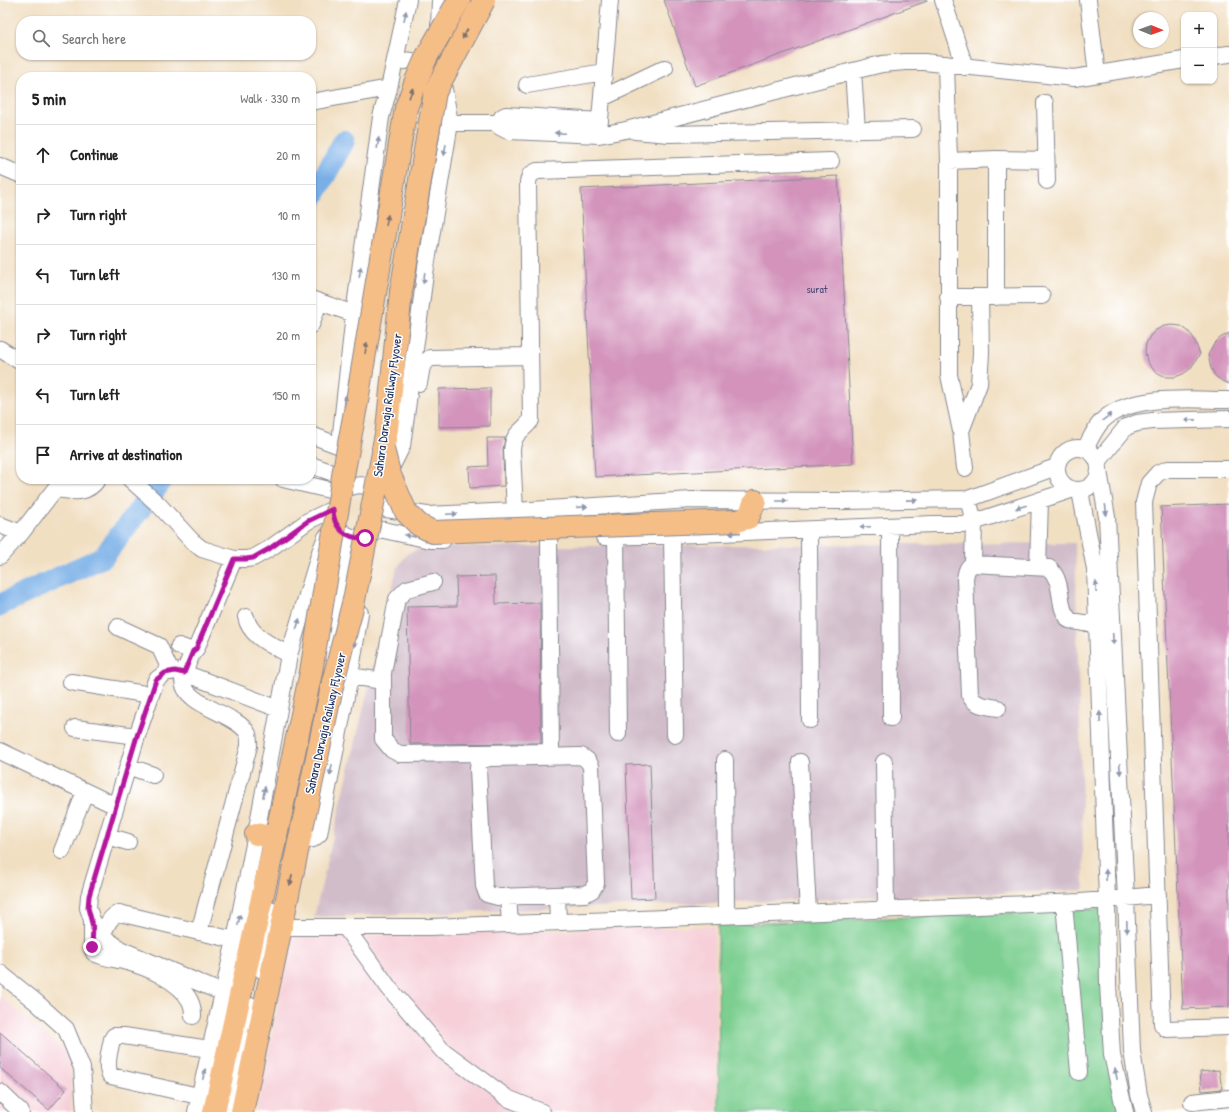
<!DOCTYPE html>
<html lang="en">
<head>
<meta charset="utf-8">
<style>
	body { margin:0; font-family:"Patrick Hand",sans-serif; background:#f6f6f6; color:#222 }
	.controls { position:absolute; right:12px; top:12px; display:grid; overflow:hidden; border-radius:8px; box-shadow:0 1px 3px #0004 }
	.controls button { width:36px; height:36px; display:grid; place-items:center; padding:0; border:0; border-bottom:1px solid #e0e0e0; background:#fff; color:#222; font:20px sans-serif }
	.compass { position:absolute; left:1133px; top:12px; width:36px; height:36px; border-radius:50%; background:#fff; box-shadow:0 1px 3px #0004; rotate:91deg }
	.stop { position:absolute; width:12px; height:12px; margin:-9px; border:3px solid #b5179e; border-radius:50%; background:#fff }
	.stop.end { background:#b5179e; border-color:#fff; box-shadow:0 1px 4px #0008 }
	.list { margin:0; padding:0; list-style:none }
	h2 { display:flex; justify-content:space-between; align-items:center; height:52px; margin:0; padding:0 16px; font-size:17px }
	h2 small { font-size:13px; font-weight:400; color:#767676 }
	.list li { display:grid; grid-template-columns:26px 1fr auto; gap:12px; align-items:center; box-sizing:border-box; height:60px; padding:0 16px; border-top:1px solid #e0e0e0 }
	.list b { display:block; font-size:15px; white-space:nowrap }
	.list em { font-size:13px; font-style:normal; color:#767676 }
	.icon { flex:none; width:22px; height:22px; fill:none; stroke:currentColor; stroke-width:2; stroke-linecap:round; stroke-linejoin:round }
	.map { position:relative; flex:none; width:1229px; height:1112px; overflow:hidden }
	.search { position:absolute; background:#fff; box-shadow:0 1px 3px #0004; left:16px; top:16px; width:300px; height:44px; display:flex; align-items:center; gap:10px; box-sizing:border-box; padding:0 14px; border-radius:16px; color:#767676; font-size:15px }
	.panel { position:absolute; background:#fff; box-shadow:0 1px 3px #0004; left:16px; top:72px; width:300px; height:412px; border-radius:16px }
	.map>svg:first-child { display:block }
	.built { fill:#f6cfd8 }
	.industrial { fill:#d1bdca }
	.green { fill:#7dcf91; stroke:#4c7f78 }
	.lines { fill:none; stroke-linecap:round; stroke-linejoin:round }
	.river { stroke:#78afe7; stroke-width:22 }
	.building { fill:#d393bb }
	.minor-casing { stroke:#868790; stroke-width:18 }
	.highway-casing { stroke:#868790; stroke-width:24 }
	.minor { stroke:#fff; stroke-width:16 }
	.highway { stroke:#f6be87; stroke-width:22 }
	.highway-bridge-casing { stroke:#868790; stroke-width:24; stroke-linecap:butt }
	.highway-bridge { stroke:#f6be87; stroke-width:22 }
	.oneway { fill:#8d97ae }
	.oneway2 { fill:#7e6f70 }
	.route { stroke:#b5179e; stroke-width:5 }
	.labels { text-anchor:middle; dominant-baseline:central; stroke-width:3; stroke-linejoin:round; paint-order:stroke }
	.number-label { font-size:11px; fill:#494875 }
	.street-label { font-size:13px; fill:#1b2f5e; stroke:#fff }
</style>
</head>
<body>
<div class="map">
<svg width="1229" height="1112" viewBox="0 0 1229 1112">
	<rect width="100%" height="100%" fill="#fff"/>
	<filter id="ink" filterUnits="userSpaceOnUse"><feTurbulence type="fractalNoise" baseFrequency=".025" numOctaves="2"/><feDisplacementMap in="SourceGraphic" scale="8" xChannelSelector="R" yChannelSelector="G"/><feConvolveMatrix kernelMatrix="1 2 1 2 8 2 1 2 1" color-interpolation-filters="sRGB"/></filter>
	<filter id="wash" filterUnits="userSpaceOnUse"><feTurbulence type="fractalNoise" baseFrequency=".012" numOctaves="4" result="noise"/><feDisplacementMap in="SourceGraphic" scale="16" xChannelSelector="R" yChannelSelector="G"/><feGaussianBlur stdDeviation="0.9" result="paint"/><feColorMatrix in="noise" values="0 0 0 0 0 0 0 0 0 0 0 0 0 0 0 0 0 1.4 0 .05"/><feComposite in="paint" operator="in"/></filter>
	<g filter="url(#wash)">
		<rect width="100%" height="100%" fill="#f1dfc2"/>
		<path class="built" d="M714 926 717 1112H256L292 937Z
			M0 996 70 1055 72 1112H0Z"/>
		<path class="industrial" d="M1075 543 1084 890 314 917 397 568 408 553 426 547Z"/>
		<path class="green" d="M1102 909 1119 1112H719L718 925Z"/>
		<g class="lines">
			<path class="river" d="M311 201 344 141
				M0 606 4 603 103 557 163 479"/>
		</g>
		<g id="blocks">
			<path class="building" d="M664 0H927V1L695 86Z
				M838 176 853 464 595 477 581 189Z
				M1172 325 1181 326 1188 331 1193 337 1200 354 1190 369 1183 374 1175 377H1166L1158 373 1152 368 1147 361 1145 352 1146 344 1150 336 1156 330 1164 326Z
				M1229 333V384L1222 381 1215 376 1211 368 1208 355 1214 344 1220 338Z
				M490 388V426L439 427V389Z
				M487 438H505L503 450 504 486 470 488 469 467 488 466Z
				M1229 504V1007L1183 1009 1161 507Z
				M495 576 496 604 540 603 541 743 410 744 407 607 457 606 456 577Z
				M650 764 655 898 631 899 626 765Z
				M0 1032 66 1090 49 1110 0 1068Z
				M1219 1070 1222 1089 1202 1091 1200 1072Z"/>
		</g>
	</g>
	<g filter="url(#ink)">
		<use href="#blocks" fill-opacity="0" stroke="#868790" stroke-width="1"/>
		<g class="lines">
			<g class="minor-casing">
				<path id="minor" d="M943 0 965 67
					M1088 0 1097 74
					M1214 56 1229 54
					M395 63C414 57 415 62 430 74
					M946 64 949 161V375L961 431 965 468
					M853 71 857 130
					M527 85 604 72
					M602 98 665 68
					M311 102 389 88
					M1045 103 1047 181
					M600 121 506 115 502 117 500 121V127L506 130 510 131 599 135 626 130 853 71 882 64 905 62H924L1074 78 1184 60
					M450 123H500
					M635 131 669 134 913 129
					M599 132 610 0
					M949 161 996 159 1046 160
					M0 166 21 175
					M948 297 1042 296
					M996 297V159
					M311 299 354 314
					M311 325 319 302
					M0 349 21 362
					M419 383 422 366 430 358 530 356
					M961 431 979 384 981 353 980 297
					M341 433 354 314 381 117 389 88 408 0
					M311 435 340 446
					M1057 469a21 21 0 1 1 42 0a21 21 0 1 1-42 0Z
					M1085 449C1090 440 1094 430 1101 422 1128 393 1192 400 1229 400
					M1098 462 1126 427 1137 423 1152 421 1229 419
					M311 465 336 474
					M1229 469H1168L1158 473 1149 483 1144 502 1162 1024 1166 1029 1229 1027
					M1099 471 1107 517 1126 898 1132 1051 1139 1095 1144 1112
					M387 476 402 446 426 267 450 123 438 55 440 0
					M130 479 159 505 192 541 202 549 234 559H246L253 558 269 549 308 521 333 509
					M283 479 338 492
					M1080 491 1095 569 1107 899 1108 984 1112 1055 1125 1112
					M338 495C352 482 370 481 382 498
					M968 499 974 522 973 564
					M386 509 427 515 515 511 692 500 841 501 968 499 1056 467
					M515 511 512 450C514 431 521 434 531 420L528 182 530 175 537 171 831 161
					M333 517C338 536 360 545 376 532
					M0 525 21 533
					M890 526 891 718
					M379 529 430 540H443
					M809 530 810 720
					M672 535 675 735
					M616 536 618 734
					M604 537 697 534 933 524H956L974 522 1071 490
					M0 556 21 533 55 489C72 491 86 496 98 479
					M234 559 196 649 193 651C190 660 183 671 183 680 183 706 239 714 248 734 249 737 249 743 249 746L199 932 235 940
					M1038 567 1040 500
					M433 582 407 589 397 599 383 673V739L392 750 400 754 551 752 549 538
					M246 617C250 637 272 645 289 655
					M118 627 159 646 171 672
					M179 646 193 651
					M324 652 349 536
					M350 676 383 681
					M71 682 151 695
					M998 708C987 706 975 706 970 696L965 579C966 572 967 567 973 564L1049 568C1061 579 1059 594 1063 609 1064 613 1067 616 1069 620L1083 623H1097
					M75 728 137 736
					M0 751 116 806
					M581 756 587 760 591 766 596 883 592 890 585 894 498 897 487 894 484 886 478 769 479 761 489 758Z
					M725 760 726 915
					M800 762 808 912
					M884 762 886 909
					M128 766 153 775
					M107 836 128 842
					M299 842 313 839 319 834 350 676 360 613
					M62 851 85 792
					M557 895 558 922
					M508 896 510 924
					M1064 903 1079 1072
					M92 921V947L94 953C104 958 116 959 127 962 147 967 180 981 190 1001 192 1005 193 1011 193 1016
					M280 927H430L1081 902 1158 895
					M345 927 389 988 442 1050 507 1098 542 1112
					M102 936C106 927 109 917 119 913L199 932
					M262 970C266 950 265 930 270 910
					M0 973 36 1002 66 1029 82 1068 85 1112
					M223 993 120 949 102 936 92 920 88 908 89 896 137 736 156 680 165 673 175 671 184 673 279 709
					M0 1092 21 1112
					M198 1096 111 1076C104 1067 110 1051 112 1039L114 1036H124L209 1049
					M1192 1102 1229 1098
					M196 1112 235 940 256 834 289 655 320 552 326 537
					M231 1112 254 1006"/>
			</g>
			<g class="highway-casing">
				<path id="highway" d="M383 449 387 429 401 292
					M737 521 748 518 755 501
					M256 834 276 838
					M214 1112 281 813
					M242 1112 302 828"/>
			</g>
			<use href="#minor" class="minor"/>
			<use href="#highway" class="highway"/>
			<g class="highway-bridge-casing">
				<path id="highway-bridge" d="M401 292 435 92 484 0
					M383 449 389 473 406 512 419 525 433 532 737 521
					M281 813 311 672 344 470 357 401 406 108 416 81 427 56 459 0
					M302 828 333 682 354 600 383 453"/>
			</g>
			<use href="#highway-bridge" class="highway-bridge"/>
		</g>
		<defs><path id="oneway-solid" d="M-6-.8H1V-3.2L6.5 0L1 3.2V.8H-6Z"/></defs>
		<g class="oneway">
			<use href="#oneway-solid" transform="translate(405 16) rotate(-78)"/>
			<use href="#oneway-solid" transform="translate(560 133) rotate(-177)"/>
			<use href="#oneway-solid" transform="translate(378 143) rotate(-82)"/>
			<use href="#oneway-solid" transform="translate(445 150) rotate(99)"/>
			<use href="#oneway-solid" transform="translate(360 272) rotate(-82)"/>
			<use href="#oneway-solid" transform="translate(424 278) rotate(98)"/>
			<use href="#oneway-solid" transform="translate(345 401) rotate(-84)"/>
			<use href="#oneway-solid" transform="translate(1107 417) rotate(-37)"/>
			<use href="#oneway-solid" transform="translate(1190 420) rotate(179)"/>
			<use href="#oneway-solid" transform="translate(912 500) rotate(-1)"/>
			<use href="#oneway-solid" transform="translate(782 501)"/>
			<use href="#oneway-solid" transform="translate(582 507) rotate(-4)"/>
			<use href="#oneway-solid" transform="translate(1021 507) rotate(162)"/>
			<use href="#oneway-solid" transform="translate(1106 510) rotate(83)"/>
			<use href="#oneway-solid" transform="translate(452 514) rotate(-2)"/>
			<use href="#oneway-solid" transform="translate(865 527) rotate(177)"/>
			<use href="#oneway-solid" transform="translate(735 533) rotate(178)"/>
			<use href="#oneway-solid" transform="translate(410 536) rotate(-168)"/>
			<use href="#oneway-solid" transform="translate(1096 587) rotate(-92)"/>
			<use href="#oneway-solid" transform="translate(298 624) rotate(-73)"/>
			<use href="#oneway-solid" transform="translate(1113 639) rotate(87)"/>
			<use href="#oneway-solid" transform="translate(355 642) rotate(99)"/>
			<use href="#oneway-solid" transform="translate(1100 717) rotate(-92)"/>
			<use href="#oneway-solid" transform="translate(1120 769) rotate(87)"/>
			<use href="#oneway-solid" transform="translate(331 770) rotate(101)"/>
			<use href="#oneway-solid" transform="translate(264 792) rotate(-79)"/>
			<use href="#oneway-solid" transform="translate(1106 875) rotate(-92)"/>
			<use href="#oneway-solid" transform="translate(239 920) rotate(-78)"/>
			<use href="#oneway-solid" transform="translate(1127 927) rotate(88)"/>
			<use href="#oneway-solid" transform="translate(204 1074) rotate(-77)"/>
			<use href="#oneway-solid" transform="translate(1116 1074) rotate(-102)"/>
		</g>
		<g class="oneway2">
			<use href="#oneway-solid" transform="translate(465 34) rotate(119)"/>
			<use href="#oneway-solid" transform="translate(411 93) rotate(-70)"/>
			<use href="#oneway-solid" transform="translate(387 220) rotate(-80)"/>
			<use href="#oneway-solid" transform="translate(366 348) rotate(-80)"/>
			<use href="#oneway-solid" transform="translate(291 880) rotate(102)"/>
		</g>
	</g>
	<g class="lines" filter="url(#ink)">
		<path class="route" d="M92 947 93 927 88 908 89 896 137 736 156 680 165 673 175 671 184 673 193 651 196 649 234 559H246L253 558 269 549 308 521 333 509C333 528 346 539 365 538"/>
	</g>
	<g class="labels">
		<g class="number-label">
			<text x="817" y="289">surat</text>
		</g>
		<g class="street-label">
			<text transform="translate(387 405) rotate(-82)">Sahara Darwaja Railway Flyover</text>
			<text transform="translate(325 723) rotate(-77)">Sahara Darwaja Railway Flyover</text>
		</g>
	</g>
</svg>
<div class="controls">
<button>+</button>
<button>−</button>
</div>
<svg class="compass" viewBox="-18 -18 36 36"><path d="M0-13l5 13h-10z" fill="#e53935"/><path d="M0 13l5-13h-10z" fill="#767676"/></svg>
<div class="stop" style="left:365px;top:538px"></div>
<div class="stop end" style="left:92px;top:947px"></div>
<div class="search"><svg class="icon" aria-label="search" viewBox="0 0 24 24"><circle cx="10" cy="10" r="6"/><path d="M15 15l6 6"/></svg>Search here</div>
<section class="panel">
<h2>5 min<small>Walk · 330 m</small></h2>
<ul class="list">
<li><svg class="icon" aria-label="ahead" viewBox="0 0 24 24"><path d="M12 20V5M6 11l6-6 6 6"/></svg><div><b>Continue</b></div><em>20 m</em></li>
<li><svg class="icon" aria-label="right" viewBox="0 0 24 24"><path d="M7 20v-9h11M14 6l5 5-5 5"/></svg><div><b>Turn right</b></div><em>10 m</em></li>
<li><svg class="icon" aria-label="left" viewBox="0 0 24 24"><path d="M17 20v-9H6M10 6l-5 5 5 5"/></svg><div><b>Turn left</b></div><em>130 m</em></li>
<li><svg class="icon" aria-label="right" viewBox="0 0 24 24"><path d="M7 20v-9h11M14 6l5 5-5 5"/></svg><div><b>Turn right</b></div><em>20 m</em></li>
<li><svg class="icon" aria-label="left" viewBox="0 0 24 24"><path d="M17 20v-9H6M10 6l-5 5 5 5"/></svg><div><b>Turn left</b></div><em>150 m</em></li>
<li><svg class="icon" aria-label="arrive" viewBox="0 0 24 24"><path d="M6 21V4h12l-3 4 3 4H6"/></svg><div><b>Arrive at destination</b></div></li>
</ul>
</section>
</div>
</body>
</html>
